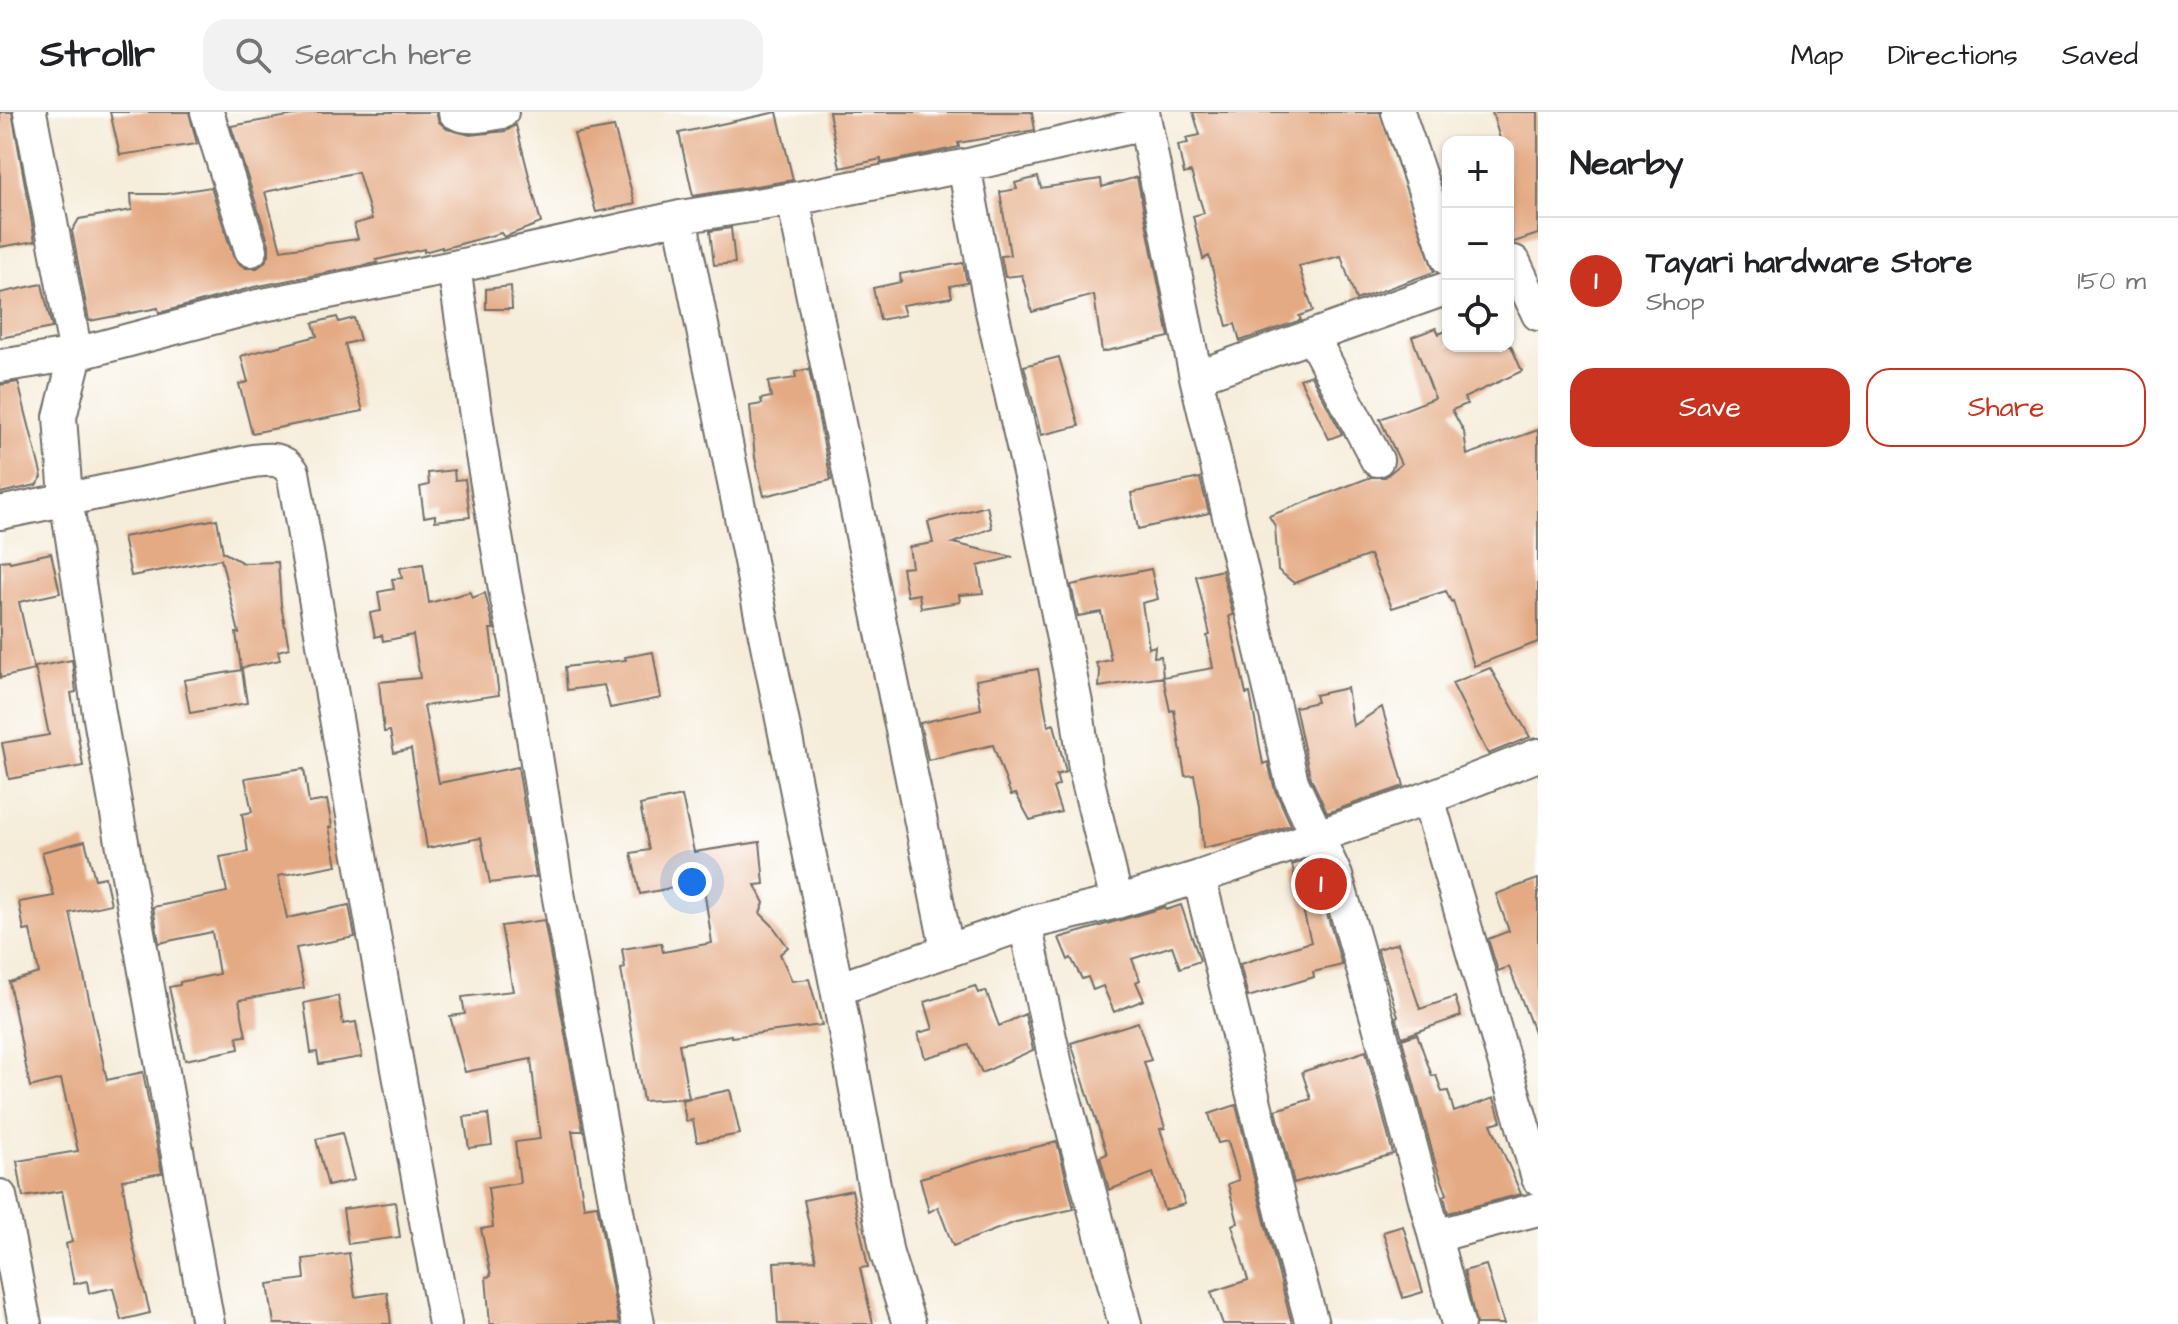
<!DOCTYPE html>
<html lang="en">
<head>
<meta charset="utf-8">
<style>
	body { margin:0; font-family:"Architects Daughter",sans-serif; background:#f2f2f2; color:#202124 }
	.controls { position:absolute; right:24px; top:24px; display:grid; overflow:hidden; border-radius:16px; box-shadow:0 2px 6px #0004 }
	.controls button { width:72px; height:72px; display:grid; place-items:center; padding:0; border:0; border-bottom:2px solid #e0e0e0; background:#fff; color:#202124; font:40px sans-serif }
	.you { position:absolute; left:692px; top:770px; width:28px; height:28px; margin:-20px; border:6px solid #fff; border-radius:50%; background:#1a73e8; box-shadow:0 0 0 12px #1a73e833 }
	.badge { display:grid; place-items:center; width:52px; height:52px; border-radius:50%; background:#c8321e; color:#fff; font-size:26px; font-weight:700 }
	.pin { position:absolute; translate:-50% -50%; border:4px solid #fff; box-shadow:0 2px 8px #0006 }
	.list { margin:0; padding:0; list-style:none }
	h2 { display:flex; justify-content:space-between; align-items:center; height:104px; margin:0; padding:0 32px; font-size:34px }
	h2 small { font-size:26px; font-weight:400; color:#757577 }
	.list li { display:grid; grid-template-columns:52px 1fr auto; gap:24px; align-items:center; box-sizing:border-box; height:128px; padding:0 32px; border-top:2px solid #e0e0e0 }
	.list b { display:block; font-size:30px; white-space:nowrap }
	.list p { margin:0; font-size:26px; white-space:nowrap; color:#757577 }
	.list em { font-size:26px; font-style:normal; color:#757577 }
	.actions { display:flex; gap:16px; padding:24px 32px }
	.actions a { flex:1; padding:18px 0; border:2px solid #c8321e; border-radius:24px; text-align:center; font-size:28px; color:#c8321e }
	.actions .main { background:#c8321e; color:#fff }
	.icon { flex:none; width:44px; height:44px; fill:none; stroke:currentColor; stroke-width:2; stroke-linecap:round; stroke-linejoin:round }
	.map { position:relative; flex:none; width:1538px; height:1212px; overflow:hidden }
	header { display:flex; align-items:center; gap:48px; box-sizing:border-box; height:112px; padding:0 40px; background:#fff; border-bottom:2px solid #e0e0e0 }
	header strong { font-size:38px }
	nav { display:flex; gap:44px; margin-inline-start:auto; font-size:28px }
	.search { width:560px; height:72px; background:#f2f2f2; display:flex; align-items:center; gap:20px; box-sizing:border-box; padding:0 28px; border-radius:24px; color:#757577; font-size:30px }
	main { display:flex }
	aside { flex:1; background:#fff }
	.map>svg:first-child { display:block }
	.building { fill:#e4aa84; fill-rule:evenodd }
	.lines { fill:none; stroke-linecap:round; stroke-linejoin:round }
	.minor-casing { stroke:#726f68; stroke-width:36 }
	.minor { stroke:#fff; stroke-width:32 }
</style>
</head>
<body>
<header>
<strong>Strollr</strong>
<div class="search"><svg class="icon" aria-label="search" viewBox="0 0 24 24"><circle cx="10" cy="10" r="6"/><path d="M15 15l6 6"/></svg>Search here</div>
<nav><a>Map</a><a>Directions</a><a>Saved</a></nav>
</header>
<main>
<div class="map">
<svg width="1538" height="1212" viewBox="0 0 1538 1212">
	<rect width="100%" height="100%" fill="#fff"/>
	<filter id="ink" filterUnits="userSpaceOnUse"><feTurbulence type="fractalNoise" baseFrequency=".0125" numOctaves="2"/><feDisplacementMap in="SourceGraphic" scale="16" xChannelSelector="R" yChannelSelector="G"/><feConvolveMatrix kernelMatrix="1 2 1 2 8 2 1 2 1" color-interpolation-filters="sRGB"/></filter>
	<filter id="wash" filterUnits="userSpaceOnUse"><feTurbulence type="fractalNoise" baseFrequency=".006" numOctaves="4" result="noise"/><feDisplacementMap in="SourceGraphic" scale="32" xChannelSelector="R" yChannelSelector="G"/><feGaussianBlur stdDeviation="1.8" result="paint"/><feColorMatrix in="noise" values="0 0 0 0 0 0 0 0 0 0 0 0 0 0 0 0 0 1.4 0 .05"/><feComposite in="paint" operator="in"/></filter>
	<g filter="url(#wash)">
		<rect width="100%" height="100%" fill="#f5ecd9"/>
		<g id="blocks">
			<path class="building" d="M0 0H12L35 129 0 135Z
				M110 0H189L197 32 120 43Z
				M312 0H436L439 10 447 17 470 23 506 19 516 13 541 111 504 125 501 121 442 137V135L424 140V137L376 148 377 151 254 175 159 201 158 196 89 209 72 119 79 107 132 98 131 82H166L211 75 233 144 238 151 246 156H257L264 151 269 143V132L231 14ZM358 60 372 107 354 112 358 127 281 138 265 80Z
				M777 0 793 68 693 84 679 21Z
				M829 0H1032L1035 18 958 31 959 35 912 45 881 51V47L840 56Z
				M1193 0H1380L1434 160 1356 188 1341 144 1299 154 1313 199 1299 204 1301 208 1240 229 1235 212 1227 214 1209 144 1203 147 1193 104 1204 101 1191 60 1184 62 1178 33 1188 31 1186 26 1200 23Z
				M1492 0H1538V122L1508 132V30H1501Z
				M614 15 635 92 596 100 574 22Z
				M1038 65 1041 76 1101 67 1102 75 1137 65 1169 225 1102 240 1094 183 1032 200 1022 163 1005 165 1001 144 1010 143 1000 80 1017 77 1015 71Z
				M731 116 735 151 714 153 710 119Z
				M963 151 967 171 950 174 952 185 902 193 905 203 880 208 873 176 901 170 900 162Z
				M42 172 52 216 0 226V181Z
				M511 174 512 197H486V177Z
				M337 205 339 210 354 206 360 228 345 232 363 299 252 321 239 272 248 270 241 244 317 224 313 211Z
				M1436 216 1439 222 1448 218V234H1511L1522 259 1464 286 1467 292 1452 298 1464 320 1467 343 1538 318V530L1474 554 1453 489 1451 490 1446 479 1392 496 1370 443 1294 471 1278 458 1275 414 1269 404 1371 365H1385L1401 352 1380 307 1435 286 1412 225Z
				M1059 245 1079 314 1041 323 1024 254Z
				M809 257 831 368 764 384 755 346 750 294 762 292 761 287 771 285 768 270 796 266 795 260Z
				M1311 263 1342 322 1329 327 1300 267Z
				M18 270 42 365 36 373 0 381V273Z
				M454 358 455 368 465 367 470 405 435 409V403L424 405 420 375 429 373 428 361Z
				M1200 366 1209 401 1138 417 1131 381Z
				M987 394 992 416 953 431 1013 445 978 454 983 481 959 483 960 490 921 496 919 482 907 484 902 456 912 455 909 435 933 431 928 410Z
				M217 407 223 440 243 451 278 450 281 493 289 536 278 539 280 548 241 556 236 521H239L221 447 131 464 123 425Z
				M51 441 60 481 19 490 34 558 0 566V449L9 448 10 450Z
				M423 452 429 491 470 480 472 486 485 481 494 517H490L499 583 424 594 439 671 518 655 536 765 490 771 481 726 427 736 411 637 394 641 390 619 384 620 379 570 420 566 413 523 383 529 382 523 375 525 370 501 381 499 378 480 394 477 392 467 402 466 400 456Z
				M1151 457 1158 487 1142 491 1149 536 1155 534 1154 545 1161 544 1163 565 1099 575 1100 560 1096 551 1111 548 1101 500 1078 504 1071 473Z
				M1222 458 1233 503 1229 504 1246 582 1250 581 1263 652 1268 650 1275 678 1291 713 1258 724 1203 736 1200 694 1194 663 1185 664 1174 598 1170 599 1163 565 1213 556 1207 524 1210 523 1196 464Z
				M653 540 661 586 610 596 604 573 567 578 565 555 626 548 625 545Z
				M72 548 76 580 71 581 83 654 9 667 2 631 49 623 35 555Z
				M1490 556 1530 625 1488 642 1452 571Z
				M1038 557 1048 614 1054 612 1066 660 1056 663 1059 673 1053 676 1061 700 1030 708 1016 682 1011 683 993 633 928 648 920 611 981 597 976 568Z
				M242 558 247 591 190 601 184 568Z
				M1347 576 1353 614 1382 595 1404 674 1327 701 1310 664 1295 595 1317 590 1315 583Z
				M304 657 309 691 327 688 332 715H329L337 753 278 764 287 806 349 793 355 825 296 836 304 876 239 888 246 924 237 925 239 937 185 948 169 875 180 873V870L219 862 212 820 159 831 153 795 227 780 220 745 248 740 242 702 252 700 245 666Z
				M682 684 694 740 760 730 764 772 755 773 764 791 760 801 772 813 788 835 780 842 792 869 809 867 822 913 731 925V923L679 932 689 986 643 989 621 857 625 856 622 837 661 831 663 840 712 831 703 770 640 782 631 741 649 738 640 693Z
				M85 729 95 767 105 765 111 792 70 801 107 968 143 960 162 1061 122 1068 133 1133 150 1201 121 1208 113 1176 89 1181 87 1169 74 1172 66 1132 72 1130 62 1079 23 1085 17 1049 78 1039 61 967 30 975 9 870 39 861 30 818 24 819 19 790 54 784 42 740Z
				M1307 748 1318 771 1342 853 1313 860 1314 865 1248 885 1240 852 1311 830 1292 753Z
				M1538 767V925H1536L1509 855 1498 859 1488 827 1509 819 1496 782Z
				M1181 793 1200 849 1180 856 1172 834 1132 847 1140 868 1136 870 1144 888 1114 900 1103 874 1093 878 1088 865 1082 867 1071 846 1068 848 1059 826 1165 795 1166 798Z
				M544 808 583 1019H572L584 1095 597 1093 619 1212H490L486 1165 491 1164 481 1117 493 1115 488 1076 520 1071 515 1030 540 1027 531 947 465 960 450 904 465 902 462 885 513 879 501 814Z
				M1398 831 1420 897 1455 885 1461 904 1402 925 1396 905 1398 904 1377 837Z
				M975 874 978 881 986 879 999 914 1025 902 1033 938 982 961 969 933 925 946 918 921 933 917 925 890Z
				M338 884 343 912 356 910 362 945 319 952 317 940 311 941 304 891Z
				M1138 910 1151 948 1144 950 1165 1016 1160 1017 1185 1092 1164 1098 1153 1061 1109 1078 1100 1045 1107 1042 1071 931Z
				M1417 922 1432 964 1436 963 1442 980 1448 979 1454 1000 1494 986 1501 1009 1491 1012 1521 1082 1448 1101 1444 1084 1447 1082 1435 1050 1402 927Z
				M1366 939 1393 1042 1294 1071 1276 998 1311 987 1302 960Z
				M730 978 740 1022 697 1030 693 1008 686 1009 682 988Z
				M1236 993 1269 1126 1292 1212H1223L1211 1180 1248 1168 1232 1113 1238 1111 1228 1072 1239 1068 1228 1029 1218 1031 1209 1002Z
				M488 1002 492 1033 469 1036 464 1005Z
				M342 1021 354 1068 328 1074 316 1027Z
				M1057 1030 1074 1097 1016 1110 953 1134 938 1095 929 1100 920 1066 993 1045Z
				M852 1078 868 1155 860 1156 873 1212H778L774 1150 816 1148 804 1088Z
				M395 1090 400 1125 348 1132 343 1097Z
				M1403 1114 1423 1180 1403 1186 1383 1120Z
				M349 1141 355 1185 387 1180 391 1212H274L268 1172 305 1167 303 1147Z
				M1486 1153 1504 1212H1476L1464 1159Z"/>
		</g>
	</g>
	<g filter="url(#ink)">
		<use href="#blocks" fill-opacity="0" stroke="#726f68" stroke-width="2"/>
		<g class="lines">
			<g class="minor-casing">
				<path id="minor" d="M30 0 76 242 60 305 66 386 99 601 208 1212
					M207 0 251 138
					M455 0C469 8 487 3 502 0
					M1143 0 1196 265 1292 670 1336 764 1377 906 1458 1212
					M1398 0 1448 147
					M964 54 991 195 1031 369 1076 591 1085 657 1117 790
					M793 87 947 837
					M680 105 837 877 887 1142 909 1212
					M1514 150 1538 202
					M454 155 480 331 506 483 523 562 556 770 638 1212
					M1312 224 1377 348
					M0 254 76 242 258 194 454 155 680 105 793 87 964 54 1144 12
					M1196 265 1448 176
					M0 401 253 349C271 347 281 345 293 360L386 892 445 1212
					M1428 686 1538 1066
					M1199 765 1287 1121 1312 1212
					M1025 812 1058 962 1125 1212
					M837 877 1025 812 1117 790 1199 765 1428 686 1538 643
					M0 1084 25 1212
					M1435 1124 1538 1097"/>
			</g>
			<use href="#minor" class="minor"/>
		</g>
	</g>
</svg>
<div class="controls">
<button>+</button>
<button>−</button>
<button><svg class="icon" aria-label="locate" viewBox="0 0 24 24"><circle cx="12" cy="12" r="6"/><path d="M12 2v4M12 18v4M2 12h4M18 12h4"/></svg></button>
</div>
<div class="you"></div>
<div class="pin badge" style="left:1321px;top:772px">1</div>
</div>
<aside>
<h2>Nearby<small></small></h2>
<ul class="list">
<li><span class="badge">1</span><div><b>Tayari hardware Store</b><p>Shop</p></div><em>150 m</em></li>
</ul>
<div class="actions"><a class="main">Save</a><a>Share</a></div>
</aside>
</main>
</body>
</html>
